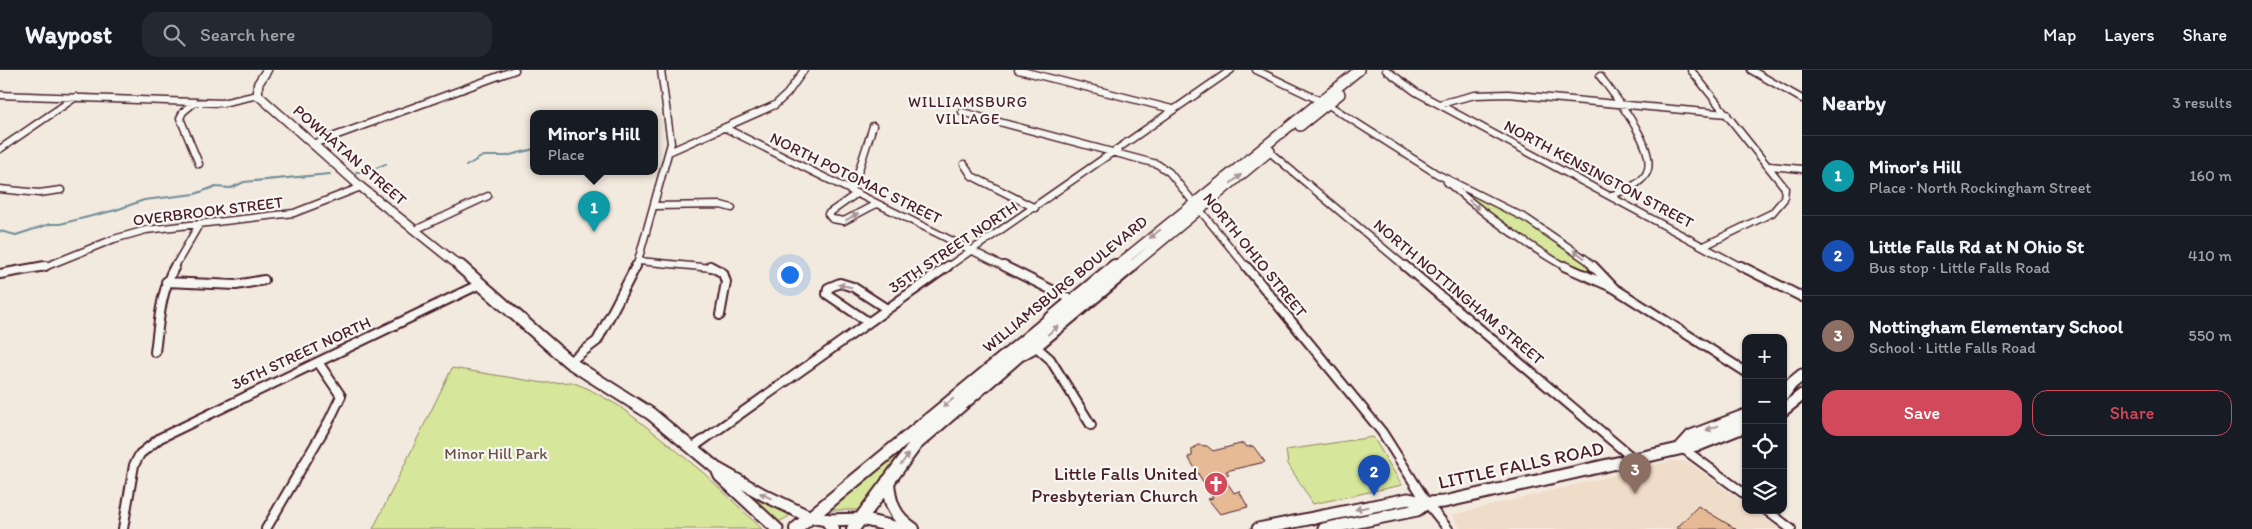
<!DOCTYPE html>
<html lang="en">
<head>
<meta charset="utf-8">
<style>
	body { margin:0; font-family:Itim,sans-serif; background:#242831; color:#f1f3f6 }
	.controls { position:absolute; right:15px; bottom:15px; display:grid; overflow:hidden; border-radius:10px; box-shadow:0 1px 4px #0004 }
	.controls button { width:45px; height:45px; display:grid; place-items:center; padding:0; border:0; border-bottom:1px solid #363941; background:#171b24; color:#f1f3f6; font:25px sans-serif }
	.you { position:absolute; left:789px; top:204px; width:18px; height:18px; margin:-12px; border:4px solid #fff; border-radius:50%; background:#1a73e8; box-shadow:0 0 0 8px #1a73e833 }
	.badge { display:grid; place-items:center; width:32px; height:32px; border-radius:50%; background:#d1495b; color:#fff; font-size:16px; font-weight:700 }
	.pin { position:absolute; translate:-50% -41px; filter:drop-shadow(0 1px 2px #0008) }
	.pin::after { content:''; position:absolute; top:26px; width:18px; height:15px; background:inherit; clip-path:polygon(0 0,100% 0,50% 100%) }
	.popup { position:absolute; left:530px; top:40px; width:128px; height:65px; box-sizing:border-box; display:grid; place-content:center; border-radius:10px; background:#171b24; filter:drop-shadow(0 1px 4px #0005); font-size:16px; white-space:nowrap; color:#9ea1a6 }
	.popup b { font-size:19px; color:#f1f3f6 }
	.popup::after { content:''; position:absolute; left:50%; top:100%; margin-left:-10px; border:10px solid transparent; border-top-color:#171b24 }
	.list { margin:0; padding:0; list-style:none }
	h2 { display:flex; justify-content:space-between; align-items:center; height:65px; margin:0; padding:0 20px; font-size:21px }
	h2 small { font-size:16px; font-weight:400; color:#9ea1a6 }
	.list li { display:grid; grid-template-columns:32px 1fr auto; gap:15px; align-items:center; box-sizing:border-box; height:80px; padding:0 20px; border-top:1px solid #363941 }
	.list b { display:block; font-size:19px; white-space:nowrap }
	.list p { margin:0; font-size:16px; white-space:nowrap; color:#9ea1a6 }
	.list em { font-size:16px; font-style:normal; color:#9ea1a6 }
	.actions { display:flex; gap:10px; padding:15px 20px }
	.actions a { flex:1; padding:11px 0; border:1px solid #d1495b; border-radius:15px; text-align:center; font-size:18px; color:#d1495b }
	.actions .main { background:#d1495b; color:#fff }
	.icon { flex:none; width:28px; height:28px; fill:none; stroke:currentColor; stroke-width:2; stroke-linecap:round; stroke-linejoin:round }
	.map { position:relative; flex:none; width:1802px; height:459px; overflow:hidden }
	header { display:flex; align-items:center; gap:30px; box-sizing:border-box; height:70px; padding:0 25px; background:#171b24; border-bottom:1px solid #363941 }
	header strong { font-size:24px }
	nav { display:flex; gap:28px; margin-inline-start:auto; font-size:18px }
	.search { width:350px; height:45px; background:#242831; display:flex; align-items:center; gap:12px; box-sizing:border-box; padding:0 18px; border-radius:15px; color:#9ea1a6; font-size:19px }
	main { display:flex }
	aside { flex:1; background:#171b24 }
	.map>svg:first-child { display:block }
	.built { fill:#efdcc9 }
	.green { fill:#d6e69a; stroke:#908262 }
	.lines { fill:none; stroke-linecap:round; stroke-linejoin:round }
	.stream { stroke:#6f8d98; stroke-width:2 }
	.building { fill:#e5ba95; stroke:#4a1f2b }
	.minor-far1-casing { stroke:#4a1f2b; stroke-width:9 }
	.minor-casing { stroke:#4a1f2b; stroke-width:12 }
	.tertiary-far1-casing { stroke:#4a1f2b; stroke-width:11 }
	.tertiary-casing { stroke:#4a1f2b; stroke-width:15 }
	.secondary-far1-casing { stroke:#4a1f2b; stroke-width:12 }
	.secondary-casing { stroke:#4a1f2b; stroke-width:16 }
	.minor-far1 { stroke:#f6f6f2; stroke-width:6 }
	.minor { stroke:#f6f6f2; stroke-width:8 }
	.tertiary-far1 { stroke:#f6f6f2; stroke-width:8 }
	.tertiary { stroke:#f6f6f2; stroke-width:11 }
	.secondary-far1 { stroke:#f6f6f2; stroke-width:9 }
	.secondary { stroke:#f6f6f2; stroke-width:12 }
	.oneway { fill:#a99598 }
	.labels { text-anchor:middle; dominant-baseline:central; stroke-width:4.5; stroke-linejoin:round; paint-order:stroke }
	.far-neighbourhood-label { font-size:15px; letter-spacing:1px; fill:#4a1f2b; stroke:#f6f6f2 }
	.street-label { font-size:16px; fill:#4a1f2b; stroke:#f6f6f2 }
	.park-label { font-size:16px; fill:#6d5147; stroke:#f6f6f2 }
	.near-street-label { font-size:19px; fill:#4a1f2b; stroke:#f6f6f2 }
	.near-poi-label { font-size:19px; fill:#4a1f2b; stroke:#f6f6f2; text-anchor:end }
</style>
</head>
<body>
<header>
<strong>Waypost</strong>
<div class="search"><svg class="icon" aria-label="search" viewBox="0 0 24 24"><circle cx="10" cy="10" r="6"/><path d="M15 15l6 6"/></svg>Search here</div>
<nav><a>Map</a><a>Layers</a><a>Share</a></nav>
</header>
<main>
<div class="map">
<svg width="1802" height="459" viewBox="0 0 1802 459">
	<rect width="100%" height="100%" fill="#f3eadf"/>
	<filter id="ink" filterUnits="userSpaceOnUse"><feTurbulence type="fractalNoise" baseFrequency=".02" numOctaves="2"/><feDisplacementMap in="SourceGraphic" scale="10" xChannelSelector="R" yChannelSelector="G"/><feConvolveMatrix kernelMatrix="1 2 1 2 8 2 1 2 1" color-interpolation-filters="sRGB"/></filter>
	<g filter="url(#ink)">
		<path class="built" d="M1671 391H1683L1691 394 1746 435V440H1753L1779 459H1461L1452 445Z"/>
		<path class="green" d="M1466 120C1510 143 1564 168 1597 205L1591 207 1561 192 1510 161 1462 121Z
			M452 298 544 313 572 312 589 319 619 336 660 367 706 405 762 459H373Z
			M934 351 900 385 858 440H826Z
			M1373 367 1402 415 1313 434 1288 394 1286 380Z
			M757 430 789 443 788 447 778 452 756 431Z"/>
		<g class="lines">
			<path class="stream" d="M466 96 483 86H506L534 79
				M356 102H366L386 94
				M0 161 16 165 50 154H60L116 140 144 130 195 124 214 117 231 118 244 112 330 104"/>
		</g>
		<path class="building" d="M1244 373 1247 377 1253 376 1265 392 1226 401 1229 405 1223 406 1234 423 1239 421 1248 437 1220 444 1208 429 1213 428 1188 387 1192 386V379L1198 375 1207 376 1213 381Z
			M1698 436 1736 459H1676Z"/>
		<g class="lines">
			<g class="minor-far1-casing">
				<path id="minor-far1" d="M1018 0 1172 39
					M1256 0 1327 34 1437 104 1527 149 1587 190 1594 198
					M1386 0 1416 22 1743 198
					M1691 0 1785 118 1784 129 1772 143 1704 176
					M1751 0 1802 29
					M1600 6C1614 25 1660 81 1646 104 1639 116 1622 121 1610 126
					M0 25 222 33 258 25
					M195 32 183 42 180 48 199 94
					M1439 34 1475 25 1508 24 1727 44
					M962 42 1157 94 1169 102 1247 198
					M725 58 1007 198
					M313 74 515 0
					M0 79 76 27
					M1266 79 1407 198
					M669 82 775 35 787 24 804 0
					M964 94 972 106 1035 138
					M1770 96 1802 99
					M1447 112C1485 145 1523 173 1567 198
					M0 119 39 123 61 120
					M850 120 856 109 873 56
					M856 124 828 144 832 149 844 151 876 134
					M655 136 721 135 732 138
					M415 160 488 126
					M639 191 712 198
					M42 198 114 169 146 160 294 143 361 117
					M174 198 200 153
					M636 198 671 73 661 0
					M946 198 1231 0"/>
			</g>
			<g class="minor-casing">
				<path id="minor" d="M710 196 723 203 726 212 720 245
					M1004 196 1076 232
					M1246 196 1382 362 1427 433 1448 459
					M1405 196 1635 390
					M1564 196 1614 218 1746 302
					M1593 196 1614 218
					M1741 196 1802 227
					M0 204 45 196
					M166 212 236 215 264 210
					M868 252 827 224 828 218 840 213 853 217 887 239
					M1033 274 1050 289 1091 355
					M155 282C159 253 160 222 175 196
					M569 292 597 271 636 196
					M1681 377 1746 425
					M692 378 948 196
					M1766 440 1791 459
					M123 459 134 395 140 384 160 368 478 215
					M266 459 329 351 341 326 318 292"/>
			</g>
			<g class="tertiary-far1-casing">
				<path id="tertiary-far1" d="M267 0 258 14V25L361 117 462 198"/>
			</g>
			<g class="tertiary-casing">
				<path id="tertiary" d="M460 196 569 292 651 344 716 398 764 425 810 447 827 450 861 449 903 459
					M1783 325 1791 314 1802 305
					M1783 340 1802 325
					M1681 377 1691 366 1746 345
					M717 399 720 406 777 459
					M1258 459 1408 429 1427 433 1444 432 1701 374 1746 356
					M1324 459 1417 440 1427 433"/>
			</g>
			<g class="secondary-far1-casing">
				<path id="secondary-far1" d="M1300 56 1340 24
					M1114 198 1359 0
					M1129 198 1270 81"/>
			</g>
			<g class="secondary-casing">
				<path id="secondary" d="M888 411C889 432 894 447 913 459
					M827 450 833 459
					M796 459 1115 196
					M853 459 916 374 1019 285 1035 276 1131 196"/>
			</g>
			<use href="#minor-far1" class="minor-far1"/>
			<use href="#minor" class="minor"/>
			<use href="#tertiary-far1" class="tertiary-far1"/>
			<use href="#tertiary" class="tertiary"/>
			<use href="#secondary-far1" class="secondary-far1"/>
			<use href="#secondary" class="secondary"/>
		</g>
		<defs><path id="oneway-solid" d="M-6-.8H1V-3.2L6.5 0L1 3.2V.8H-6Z" transform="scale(1.25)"/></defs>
		<g class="oneway">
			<use href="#oneway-solid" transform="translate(1236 109) rotate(-40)"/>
			<use href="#oneway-solid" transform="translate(1474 135) rotate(43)"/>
			<use href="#oneway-solid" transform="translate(852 147) rotate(-27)"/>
			<use href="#oneway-solid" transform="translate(1155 164) rotate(141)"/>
			<use href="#oneway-solid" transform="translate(1579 184) rotate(-144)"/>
			<use href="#oneway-solid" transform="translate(845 216) rotate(-170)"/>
			<use href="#oneway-solid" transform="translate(1053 260) rotate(-41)"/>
			<use href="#oneway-solid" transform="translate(948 333) rotate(141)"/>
			<use href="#oneway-solid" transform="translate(1712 358) rotate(159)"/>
			<use href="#oneway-solid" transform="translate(905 389) rotate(-53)"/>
			<use href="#oneway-solid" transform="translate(766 426) rotate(-153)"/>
			<use href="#oneway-solid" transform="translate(1362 438) rotate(168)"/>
		</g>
	</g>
	<defs>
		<g id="church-disc" transform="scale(1.25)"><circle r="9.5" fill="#d1495b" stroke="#f6f6f2"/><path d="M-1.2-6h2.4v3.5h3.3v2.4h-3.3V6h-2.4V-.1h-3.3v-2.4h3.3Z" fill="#fff"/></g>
	</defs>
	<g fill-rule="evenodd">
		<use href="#church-disc" x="1216" y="414"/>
	</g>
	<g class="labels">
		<g class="far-neighbourhood-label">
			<text x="968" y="32">WILLIAMSBURG<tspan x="968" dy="17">VILLAGE</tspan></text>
		</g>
		<g class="street-label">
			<text transform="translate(350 85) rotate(41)">POWHATAN STREET</text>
			<text transform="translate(1599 104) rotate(28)">NORTH KENSINGTON STREET</text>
			<text transform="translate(856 108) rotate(26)">NORTH POTOMAC STREET</text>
			<text transform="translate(208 141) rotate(-7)">OVERBROOK STREET</text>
			<text transform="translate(953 177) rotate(-34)">35TH STREET NORTH</text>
			<text transform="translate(1255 185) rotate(51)">NORTH OHIO STREET</text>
			<text transform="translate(1065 214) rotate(-39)">WILLIAMSBURG BOULEVARD</text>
			<text transform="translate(1459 222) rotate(40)">NORTH NOTTINGHAM STREET</text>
			<text transform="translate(301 283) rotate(-25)">36TH STREET NORTH</text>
		</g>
		<g class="park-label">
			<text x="496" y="383">Minor Hill Park</text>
		</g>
		<g class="near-street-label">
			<text transform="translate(1521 395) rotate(-12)">LITTLE FALLS ROAD</text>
		</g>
		<g class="near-poi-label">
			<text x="1198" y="403">Little Falls United<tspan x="1198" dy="22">Presbyterian Church</tspan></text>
		</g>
	</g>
</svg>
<div class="controls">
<button>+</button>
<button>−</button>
<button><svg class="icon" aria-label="locate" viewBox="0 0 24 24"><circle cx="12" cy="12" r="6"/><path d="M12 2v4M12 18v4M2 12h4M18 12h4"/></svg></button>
<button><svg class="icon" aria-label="layers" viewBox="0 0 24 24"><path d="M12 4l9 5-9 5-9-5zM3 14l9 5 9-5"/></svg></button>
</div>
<div class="you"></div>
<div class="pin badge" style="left:594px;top:162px;background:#0f9aa8">1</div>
<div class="popup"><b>Minor's Hill</b>Place</div>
<div class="pin badge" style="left:1374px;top:426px;background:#1a4fb4">2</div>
<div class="pin badge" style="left:1635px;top:424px;background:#8d6e63">3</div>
</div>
<aside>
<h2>Nearby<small>3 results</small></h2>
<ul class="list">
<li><span class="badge" style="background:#0f9aa8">1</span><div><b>Minor's Hill</b><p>Place · North Rockingham Street</p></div><em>160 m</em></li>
<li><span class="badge" style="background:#1a4fb4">2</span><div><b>Little Falls Rd at N Ohio St</b><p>Bus stop · Little Falls Road</p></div><em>410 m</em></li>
<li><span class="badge" style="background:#8d6e63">3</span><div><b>Nottingham Elementary School</b><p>School · Little Falls Road</p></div><em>550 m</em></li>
</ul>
<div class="actions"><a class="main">Save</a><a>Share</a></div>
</aside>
</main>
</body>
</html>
